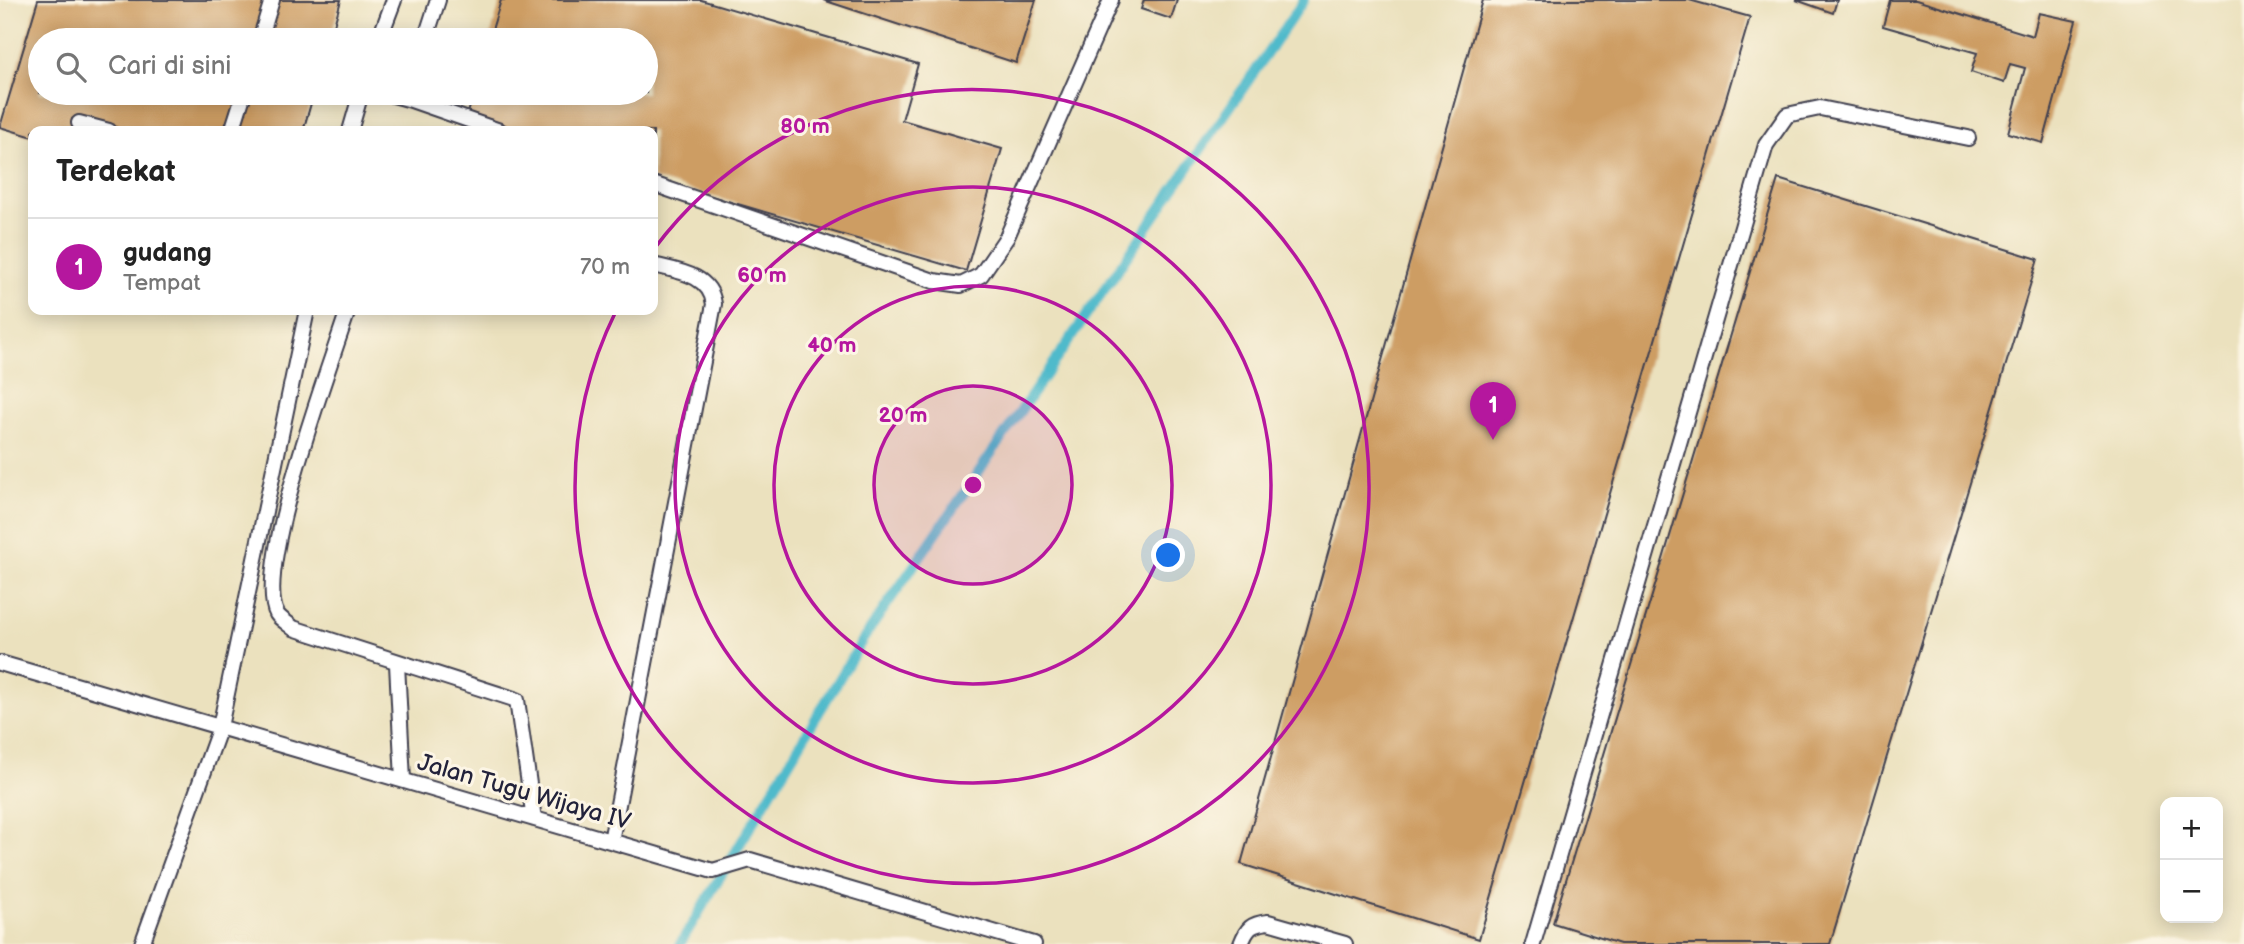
<!DOCTYPE html>
<html lang="id">
<head>
<meta charset="utf-8">
<style>
	body { margin:0; font-family:"Balsamiq Sans",sans-serif; background:#f2f2f2; color:#222 }
	.controls { position:absolute; right:21px; bottom:21px; display:grid; overflow:hidden; border-radius:14px; box-shadow:0 4px 18px #0003 }
	.controls button { width:63px; height:63px; display:grid; place-items:center; padding:0; border:0; border-bottom:2px solid #e0e0e0; background:#fff; color:#222; font:35px sans-serif }
	.you { position:absolute; left:1169px; top:556px; width:24px; height:24px; margin:-18px; border:5px solid #fff; border-radius:50%; background:#1a73e8; box-shadow:0 0 0 10px #1a73e833 }
	.badge { display:grid; place-items:center; width:46px; height:46px; border-radius:50%; background:#b5179e; color:#fff; font-size:23px; font-weight:700 }
	.pin { position:absolute; translate:-50% -58px; filter:drop-shadow(0 2px 4px #0008) }
	.pin::after { content:''; position:absolute; top:37px; width:24px; height:21px; background:inherit; clip-path:polygon(0 0,100% 0,50% 100%) }
	.list { margin:0; padding:0; list-style:none }
	h2 { display:flex; justify-content:space-between; align-items:center; height:91px; margin:0; padding:0 28px; font-size:30px }
	h2 small { font-size:23px; font-weight:400; color:#767676 }
	.list li { display:grid; grid-template-columns:46px 1fr auto; gap:21px; align-items:center; box-sizing:border-box; height:98px; padding:0 28px; border-top:2px solid #e0e0e0 }
	.list b { display:block; font-size:26px; white-space:nowrap }
	.list p { margin:0; font-size:23px; white-space:nowrap; color:#767676 }
	.list em { font-size:23px; font-style:normal; color:#767676 }
	.icon { flex:none; width:38px; height:38px; fill:none; stroke:currentColor; stroke-width:2; stroke-linecap:round; stroke-linejoin:round }
	.map { position:relative; flex:none; width:2244px; height:944px; overflow:hidden }
	.search { position:absolute; background:#fff; box-shadow:0 4px 18px #0003; left:28px; top:28px; width:630px; height:77px; display:flex; align-items:center; gap:18px; box-sizing:border-box; padding:0 24px; border-radius:38px; color:#767676; font-size:26px }
	.panel { position:absolute; background:#fff; box-shadow:0 4px 18px #0003; left:28px; top:126px; width:630px; height:189px; border-radius:14px }
	.map>svg:first-child { display:block }
	.lines { fill:none; stroke-linecap:round; stroke-linejoin:round }
	.stream { stroke:#4fbacb; stroke-width:10 }
	.building { fill:#cd9d64 }
	.lane-casing { stroke:#403f4f; stroke-width:18 }
	.lane { stroke:#fff; stroke-width:14 }
	.ring { fill:none; stroke:#b5179e; stroke-width:3.5 }
	.labels { text-anchor:middle; dominant-baseline:central; stroke-width:6; stroke-linejoin:round; paint-order:stroke }
	.street-label { font-size:24px; fill:#22223b; stroke:#fcf5e5 }
	.centre { fill:#b5179e; stroke:#fcf5e5; stroke-width:3.5 }
	.ring-label { font-size:21px; text-anchor:middle; font-weight:bold; fill:#b5179e; stroke:#fcf5e5; stroke-width:6; stroke-linejoin:round; paint-order:stroke }
</style>
</head>
<body>
<div class="map">
<svg width="2244" height="944" viewBox="0 0 2244 944">
	<rect width="100%" height="100%" fill="#fcf5e5"/>
	<filter id="ink" filterUnits="userSpaceOnUse"><feTurbulence type="fractalNoise" baseFrequency=".0143" numOctaves="2"/><feDisplacementMap in="SourceGraphic" scale="14" xChannelSelector="R" yChannelSelector="G"/><feConvolveMatrix kernelMatrix="1 2 1 2 8 2 1 2 1" color-interpolation-filters="sRGB"/></filter>
	<filter id="wash" filterUnits="userSpaceOnUse"><feTurbulence type="fractalNoise" baseFrequency=".00686" numOctaves="4" result="noise"/><feDisplacementMap in="SourceGraphic" scale="28" xChannelSelector="R" yChannelSelector="G"/><feGaussianBlur stdDeviation="1.57" result="paint"/><feColorMatrix in="noise" values="0 0 0 0 0 0 0 0 0 0 0 0 0 0 0 0 0 1.4 0 .05"/><feComposite in="paint" operator="in"/></filter>
	<g filter="url(#wash)">
		<rect width="100%" height="100%" fill="#ebe1be"/>
		<g class="lines">
			<path class="stream" d="M680 944 862 641 1304 0"/>
		</g>
		<g id="blocks">
			<path class="building" d="M38 0H341L330 40H40V93H314L303 131H33V137L0 127Z
				M501 0H701L918 64 902 120 1002 149 966 271 653 179V131H492L465 123 474 93H646V40H489Z
				M823 0H1036L1016 63Z
				M1144 0H1177L1171 19 1141 9Z
				M1483 0H1689L1750 17 1479 939 1241 864Z
				M1796 0H1837L1833 13Z
				M1890 0H1916L2033 36 2039 13 2076 21 2043 143 2008 133 2025 68 2010 64 2004 83 1971 72 1977 53 1883 26Z
				M1778 179 2038 259 1830 944H1620L1553 923Z"/>
		</g>
	</g>
	<g filter="url(#ink)">
		<use href="#blocks" fill-opacity="0" stroke="#403f4f" stroke-width="2"/>
		<g class="lines">
			<g class="lane-casing">
				<path id="lane" d="M260 40 272 0
					M379 40 394 0
					M425 40 438 0
					M386 93 408 99 409 93
					M408 99 500 131
					M79 123 109 131
					M232 131 244 93
					M350 131 361 93
					M653 184 934 281 961 285 981 275 1007 237 1111 0
					M348 310C331 363 253 571 277 614 280 619 289 624 293 628L517 700 534 819
					M0 663 713 871 750 860 1034 944
					M397 664 403 780
					M611 841 714 304C710 274 677 271 653 265
					M142 944 220 727 307 310
					M1241 944C1247 928 1251 924 1268 922L1345 944
					M1533 944 1766 145 1787 115 1820 108 1968 138"/>
			</g>
			<use href="#lane" class="lane"/>
		</g>
	</g>
	<circle cx="973" cy="485" r="99" fill="#b5179e" fill-opacity=".12"/>
	<g class="ring">
		<circle cx="973" cy="485" r="99"/>
		<circle cx="973" cy="485" r="199"/>
		<circle cx="973" cy="485" r="298"/>
		<path d="M654 249A397 397 0 1 1 616 311"/>
	</g>
	<g class="labels">
		<g class="street-label">
			<text transform="translate(524 792) rotate(16)">Jalan Tugu Wijaya IV</text>
		</g>
	</g>
	<circle cx="973" cy="485" r="10" class="centre"/>
	<g class="ring-label">
		<text x="805" y="133">80 m</text>
		<text x="762" y="282">60 m</text>
		<text x="832" y="352">40 m</text>
		<text x="903" y="422">20 m</text>
	</g>
</svg>
<div class="controls">
<button>+</button>
<button>−</button>
</div>
<div class="you"></div>
<div class="pin badge" style="left:1493px;top:440px">1</div>
<div class="search"><svg class="icon" aria-label="search" viewBox="0 0 24 24"><circle cx="10" cy="10" r="6"/><path d="M15 15l6 6"/></svg>Cari di sini</div>
<section class="panel">
<h2>Terdekat<small></small></h2>
<ul class="list">
<li><span class="badge">1</span><div><b>gudang</b><p>Tempat</p></div><em>70 m</em></li>
</ul>
</section>
</div>
</body>
</html>
